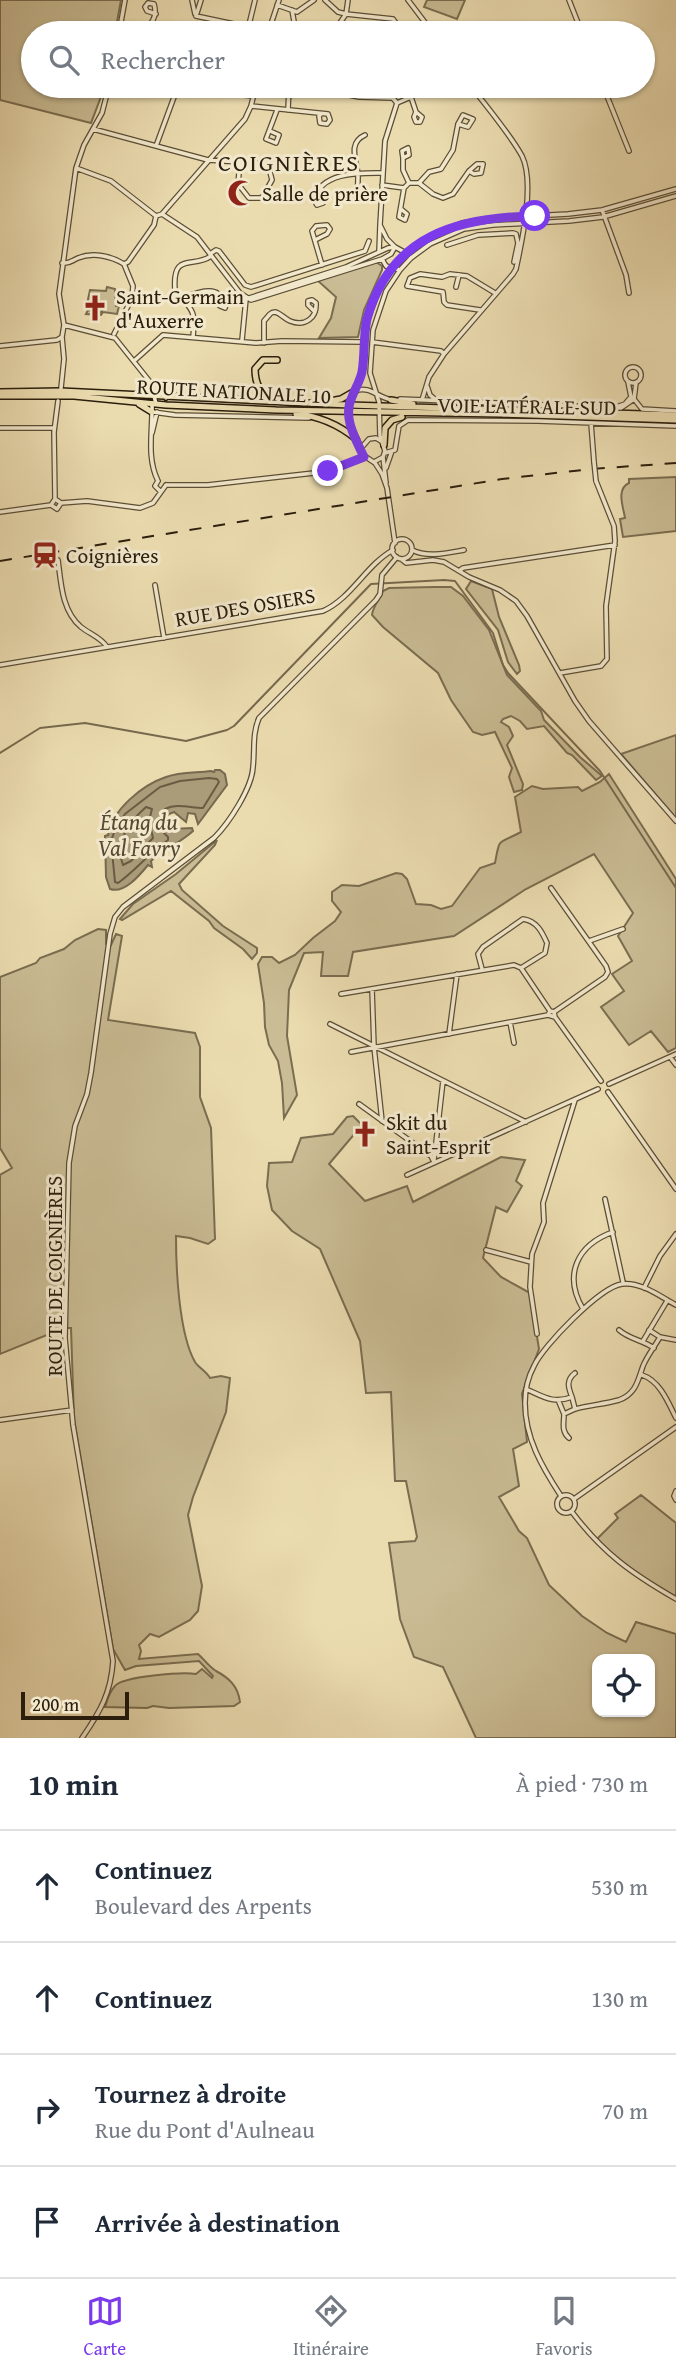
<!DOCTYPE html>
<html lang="fr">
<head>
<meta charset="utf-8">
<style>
	body { margin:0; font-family:"Gentium Book Plus",serif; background:#f2f2f3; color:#1f2937 }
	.controls { position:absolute; right:21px; bottom:21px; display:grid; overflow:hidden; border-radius:14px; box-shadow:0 2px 5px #0004 }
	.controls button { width:63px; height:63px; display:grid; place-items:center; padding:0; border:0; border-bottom:2px solid #e0e1e3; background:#fff; color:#1f2937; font:35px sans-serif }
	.scale { position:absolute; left:21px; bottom:18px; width:108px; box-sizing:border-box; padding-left:7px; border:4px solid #2b1e0d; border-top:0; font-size:19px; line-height:24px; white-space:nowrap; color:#2b1e0d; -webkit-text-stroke:5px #f2e8cc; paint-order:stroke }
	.stop { position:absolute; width:21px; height:21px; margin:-16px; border:5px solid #7c3aed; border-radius:50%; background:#fff }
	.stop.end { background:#7c3aed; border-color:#fff; box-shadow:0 2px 7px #0008 }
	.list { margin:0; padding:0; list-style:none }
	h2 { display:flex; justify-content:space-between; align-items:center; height:91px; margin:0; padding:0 28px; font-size:30px }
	h2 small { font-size:23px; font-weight:400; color:#747a83 }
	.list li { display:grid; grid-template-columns:46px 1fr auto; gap:21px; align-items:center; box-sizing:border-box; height:112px; padding:0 28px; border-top:2px solid #e0e1e3 }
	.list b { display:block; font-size:26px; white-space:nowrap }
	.list p { margin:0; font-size:23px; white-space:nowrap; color:#747a83 }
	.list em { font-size:23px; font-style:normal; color:#747a83 }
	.icon { flex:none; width:38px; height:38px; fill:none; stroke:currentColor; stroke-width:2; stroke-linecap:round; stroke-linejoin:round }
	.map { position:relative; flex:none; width:676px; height:1738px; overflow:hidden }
	.search { position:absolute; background:#fff; box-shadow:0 2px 5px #0004; left:21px; right:21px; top:21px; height:77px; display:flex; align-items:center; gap:18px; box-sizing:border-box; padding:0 24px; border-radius:38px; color:#747a83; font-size:26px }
	.sheet { height:539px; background:#fff }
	nav { display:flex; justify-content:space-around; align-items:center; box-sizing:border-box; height:98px; border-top:2px solid #e0e1e3; background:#fff; font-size:19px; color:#747a83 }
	nav a { display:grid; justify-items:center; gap:4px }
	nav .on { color:#7c3aed }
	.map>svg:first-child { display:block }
	.green { fill:#cabc94; stroke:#7a6d50; stroke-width:2; fill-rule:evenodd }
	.water { fill:#aa9b79; stroke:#77694e; stroke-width:2 }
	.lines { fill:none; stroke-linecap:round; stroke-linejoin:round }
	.shore { stroke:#6a5c43; stroke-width:2 }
	.stream { stroke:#77694e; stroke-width:2 }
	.minor-casing { stroke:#5b4e36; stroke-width:6 }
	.major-casing { stroke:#2b1e0d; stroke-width:8 }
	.minor { stroke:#f2e8cc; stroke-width:3.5 }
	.major { stroke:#ebdcb0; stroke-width:5 }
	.rail { stroke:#2b1e0d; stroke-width:2; stroke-dasharray:12 12; stroke-linecap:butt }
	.minor-bridge-casing { stroke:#5b4e36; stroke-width:6; stroke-linecap:butt }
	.minor-bridge { stroke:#f2e8cc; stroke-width:3.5 }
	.route { stroke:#7c3aed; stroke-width:9 }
	.labels { text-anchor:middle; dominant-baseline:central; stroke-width:6; stroke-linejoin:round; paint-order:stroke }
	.poi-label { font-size:21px; fill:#2b1e0d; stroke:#f2e8cc; text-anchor:start }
	.street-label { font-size:21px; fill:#2b1e0d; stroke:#f2e8cc }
	.water-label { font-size:23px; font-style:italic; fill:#574a33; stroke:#f2e8cc }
	.quarter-label { font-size:24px; letter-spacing:2px; fill:#2b1e0d; stroke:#f2e8cc }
</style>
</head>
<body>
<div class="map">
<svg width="676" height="1738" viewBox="0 0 676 1738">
	<rect width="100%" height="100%" fill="#ebdcb0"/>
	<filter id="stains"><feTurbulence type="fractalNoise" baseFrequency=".00286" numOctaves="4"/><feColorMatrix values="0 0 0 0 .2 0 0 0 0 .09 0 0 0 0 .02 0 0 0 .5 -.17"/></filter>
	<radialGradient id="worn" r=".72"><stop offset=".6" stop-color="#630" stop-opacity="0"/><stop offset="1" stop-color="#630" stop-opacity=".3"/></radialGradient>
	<path class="green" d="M0 0H121L115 33H33V86H105L91 123 0 100Z
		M427 0H465L457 19 424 7Z
		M376 262 382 266V270L364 310 358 337 319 338 331 318 336 297 317 280Z
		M107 287 115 289 116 306H119L117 314 103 312 101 315 86 314 88 310 100 313 103 309 100 303H96L94 306 87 304 90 290 106 291Z
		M676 477V531L623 537 620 519 625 518C623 506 616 489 629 483V479Z
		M471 581 492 589 499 617 519 665 520 671 517 674 508 662 498 630 466 589Z
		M434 587H451L463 596 489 630 507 675 541 711 544 720 580 757 602 776 596 780 572 755 567 753 544 726 527 729 520 721 511 716 503 719 501 722 509 727 513 736 507 745 523 784 522 790 514 792 509 777 512 768 495 732 482 735 473 732 451 700 438 673 383 627 372 615C373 606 380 599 383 591L389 588Z
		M676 735V818L621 754Z
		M609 774 676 879V1048L668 1052 651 1031 629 1045 601 1007 624 991 612 974 632 961 618 936 633 913 594 854 526 889 454 936 353 952 348 976H321L323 952 304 953 289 990 287 1036 297 1095 284 1118 282 1083 278 1061 269 1045 265 1027 264 1003 258 964 262 957H272L279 963 295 955 313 938 335 921 341 912 332 901V892L342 885 359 886 396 873 402 874 407 879 416 904 431 905 441 909 452 906 480 868 495 863C500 836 497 845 521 832L515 797 532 786 543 789 578 787 582 791 600 782Z
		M217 840 215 845 179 884 182 890 223 926 257 948V953L252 959 243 949 214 928 209 921 171 891 122 920 120 919 133 904 176 874Z
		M98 929 106 930V944L111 945 116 934 122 936 108 1020 195 1033 200 1047V1097L211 1128 215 1239 208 1244 190 1238 176 1236C176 1270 179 1334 195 1362 199 1368 206 1371 210 1378L221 1376 230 1378 226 1412 193 1497 188 1515 202 1586 198 1611 190 1620 159 1637 150 1634 139 1645 141 1651 139 1659 198 1654C204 1659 209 1667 216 1671 229 1678 238 1686 240 1702L234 1706 169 1708 153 1706 147 1708 105 1707C107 1700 110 1691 115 1686 123 1676 183 1672 196 1674L202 1669 212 1678 213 1676 199 1661 136 1666 125 1670 113 1649 74 1419 71 1328H64L0 1354V1175L12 1168 0 1148V977L36 963 40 958 64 949 75 940Z
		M353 1116 362 1125 329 1164 365 1201 407 1186 413 1202 501 1157 525 1160 516 1181 522 1186 507 1212 496 1207 483 1258 501 1277 530 1293 539 1349 522 1394 527 1442 513 1449 519 1486 499 1497 519 1531 527 1538 549 1585 582 1616 607 1633 626 1642 636 1622 676 1634V1738H476L443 1667 414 1657 400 1619 389 1543 415 1541 417 1537 406 1481H395L391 1392 366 1393 360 1341 320 1249 292 1231 272 1210 267 1186 269 1163 292 1162 301 1138 333 1134 347 1117ZM597 1659H650V1712H597Z
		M641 1495 676 1523V1597L629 1569 596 1540 618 1518 615 1514Z"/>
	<path class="water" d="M215 770H220L225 774 227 785 198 824 195 814 188 813 186 822 174 812 169 814 165 820 166 825 170 829 192 828 193 831C180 843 164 849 151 861L152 867 148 865C139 876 124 894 110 889L106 877 105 836 108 835C112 810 142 785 166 777 180 772 196 773 211 771L214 772Z"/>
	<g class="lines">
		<path class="shore" d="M209 778 217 779 219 782 203 808C190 808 177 803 165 809L158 822 160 829 168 837V840C149 853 136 870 118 883L115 882 111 841 116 827 125 814 160 787 180 781Z
			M146 807 152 809 149 821 153 838 131 861 123 865C114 842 129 822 146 807Z"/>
		<path class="stream" d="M0 753 40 728 85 723 186 741 227 730 234 726 371 584 444 580 455 581 493 633 503 665 508 673 600 771 676 888"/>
		<g class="minor-casing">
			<path id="minor" d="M192 0 195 14
				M325 0 338 12 346 14 393 19 396 23V33
				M408 0 433 33
				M569 0 582 33
				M277 5 297 12 314 0
				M292 10 296 33
				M196 16 248 27
				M196 16 201 0
				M119 33 125 0
				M140 33C151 25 158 18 154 4L148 3 145 7 147 11 156 14
				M247 33 255 0
				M268 33 279 0
				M333 33 346 14 348 0
				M152 86 254 96
				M280 86 279 93 290 96
				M348 86 344 94 359 97 392 98
				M357 86 359 97
				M391 86V96L397 103 385 141 380 225 387 239 395 247 406 253
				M603 86 629 151
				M411 97 416 112 422 117 420 122H416L414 117 416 112
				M397 103 411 97 422 86
				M251 106 328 114 330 120 327 124 320 123 319 116 321 114
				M288 110 289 86
				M93 129 208 160 240 162 238 184 249 198H262L272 180 269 168 263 163 241 165
				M270 131 279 135 276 143 266 139 277 110
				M156 146 177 89
				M403 158 402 151 408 148 409 155 403 158V170L409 183
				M76 168 111 181 156 216
				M419 183 433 194 443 198 453 194 469 171 474 174 481 173 483 164H477L469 171
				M382 185 404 188 409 183H419L429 172 441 169 453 150 458 124 468 127 473 119 463 115 458 124
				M321 188 326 198 323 203 317 205 314 200C321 171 361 173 383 173
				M356 198C358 191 358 183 358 175 357 161 347 143 365 135
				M401 209 407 214 405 220 399 217 404 188
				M602 210 626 275 629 293
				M162 214 245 119 251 106 256 86
				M156 216 162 214 197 237 240 293 251 300 382 259 391 254 395 247
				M315 240 327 234 330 229 327 225 316 226 312 231 322 265
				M447 245 478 235 513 233 516 234 518 243 514 262
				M379 252 380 225
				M210 254 216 250 219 251 245 285 251 287 365 251 369 241
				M382 259 386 266 400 270
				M62 263C70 264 71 261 78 258 93 252 111 256 124 264
				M124 264 128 262 154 225 156 216
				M456 287 459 275
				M184 298C191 294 207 289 215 292 220 293 221 298 223 302
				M246 299 346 267 388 248 395 247
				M222 302 226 304 225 308 220 306Z
				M480 310 447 305 444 302 443 292 407 286 410 278 420 274 442 277 450 274 467 276 495 293
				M64 325 115 338 151 383 156 404
				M114 334 132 298 133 286 124 264
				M193 337C196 309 192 310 175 290 172 251 193 269 211 256
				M242 340 246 299
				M372 342 441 351 444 354 429 377 422 400
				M264 343V321L270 314C271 313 273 312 275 312 280 313 285 319 290 321 305 327 317 318 316 303L312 300 308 301V305L315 312
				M0 346 57 340 62 337
				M444 354 513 274 516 269C522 241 535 182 522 156 510 134 486 106 471 86
				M134 361 163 335 256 343 282 341 362 342
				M625 375a8 8 0 1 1 16 0a8 8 0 1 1-16 0Z
				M636 383 634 399 642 409 676 411
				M427 386 430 395 436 400
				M61 388 64 359 62 337 64 325 59 294 76 168 84 145 102 113 109 86
				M355 391C370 385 378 398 392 400
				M400 399 621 408 634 399
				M152 403C153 430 146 457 158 481
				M349 404 361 376 367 321 379 289 392 269 425 239 462 223 493 218 568 214 602 210 676 189
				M616 407 625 404 631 397 628 382
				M153 412 175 415 309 418
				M349 412C349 429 360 440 363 455L375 463 382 474 387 488 395 543
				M591 423 594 462
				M0 428H54
				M152 433 157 412
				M362 447 369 439 376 438 381 441
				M385 453 395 450 399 426 408 420 538 421 676 426
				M383 457 386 483
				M374 462 383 457 385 451 380 436 379 402 370 373 373 330 386 291 400 270 411 258 430 244 464 229 493 225 569 221 603 217 676 196
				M386 468 392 451
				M158 481 155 486 160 491
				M166 485H208L323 472 364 457
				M55 499 61 503 87 501 140 508 153 503 166 485
				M55 499 54 432 58 401
				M51 505 57 509 61 503
				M0 512 51 505 55 499
				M392 549a10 10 0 1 1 20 0a10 10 0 1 1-20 0Z
				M412 550C428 558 447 553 464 550
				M401 559 406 563 433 560 444 562 469 577 500 590 516 601 527 616 575 701 589 721 676 821
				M58 560C61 584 62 611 81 627 90 634 102 638 107 647
				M459 571 463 568 615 545
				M155 585 164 638
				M0 665 323 611C352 598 366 565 393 550
				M560 673 601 666 607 659 606 606 615 541 614 526 596 481
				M551 888 606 966 608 972 605 977 554 1012 555 1017 548 1015 550 1011 554 1012
				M589 941 623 929
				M521 968 550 1011
				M482 969 478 954 483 947 523 919C537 921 542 932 547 943L545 953 521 968
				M372 989 374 1047 382 1121
				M341 994 514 965 521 968
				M555 1017 601 1081
				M510 1022 514 1043
				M330 1024 526 1122
				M449 1034 457 974
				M351 1052 548 1015
				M670 1057 676 1065
				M609 1084 676 1054
				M608 1092 676 1189
				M359 1104 431 1156 434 1162
				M434 1160 443 1081
				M407 1175 598 1089
				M605 1199 623 1282
				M486 1250 531 1262
				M644 1288 660 1256 676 1234
				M583 1309C563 1275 577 1245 613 1232
				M619 1330C629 1339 642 1340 654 1348
				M649 1330 660 1337 676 1340
				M537 1334 530 1287 532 1254 544 1222 543 1203 575 1100
				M643 1341 667 1301
				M642 1375C660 1381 668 1402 676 1418
				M526 1389C544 1397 553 1404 572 1397L575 1409C590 1405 605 1404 619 1400 636 1394 638 1380 643 1366 647 1356 655 1346 660 1337
				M572 1397C568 1387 566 1380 575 1373
				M559 1402 564 1414 575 1409
				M564 1414C564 1423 561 1431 569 1438
				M0 1420 72 1410
				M676 1491 674 1496 676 1500
				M557 1504a9 9 0 1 1 18 0a9 9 0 1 1-18 0Z
				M561 1496C542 1467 525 1438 525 1403 525 1390 528 1377 534 1366 543 1346 600 1287 622 1284 640 1281 661 1297 676 1305
				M574 1499 676 1427
				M572 1512C603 1553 631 1573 676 1599
				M82 1738C100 1712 111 1693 113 1661L73 1425 65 1338 69 1163 75 1126 87 1094 91 1073 110 934 115 917 123 907 214 838C229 823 252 788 253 767 255 750 252 734 259 718L376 600 380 594 382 575 397 557"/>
		</g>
		<g class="major-casing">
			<path id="major" d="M153 386 166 397
				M0 392 61 391 349 405 676 415
				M0 396H74L166 405 276 410 500 414 676 420
				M275 399C260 395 255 384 255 369L263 360H277
				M391 400 413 404
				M330 401 341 399 355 391
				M139 404 152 412
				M296 414C319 416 338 424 356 439
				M384 445 385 428 392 420 402 417"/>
		</g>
		<use href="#minor" class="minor"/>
		<use href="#major" class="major"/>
		<path class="rail" d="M0 561 502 479 591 469 676 463"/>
		<g class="minor-bridge-casing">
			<path id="minor-bridge" d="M594 462 596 481"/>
		</g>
		<use href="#minor-bridge" class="minor-bridge"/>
	</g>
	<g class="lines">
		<path class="route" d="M328 471 364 457C356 440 342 417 352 397 355 389 360 381 362 372 365 355 363 337 367 319 390 236 457 217 535 216"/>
	</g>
	<defs>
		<g id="mosque-bare" transform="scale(2.1)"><path d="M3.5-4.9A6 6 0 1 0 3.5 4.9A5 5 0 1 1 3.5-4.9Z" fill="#8f2418" stroke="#f2e8cc" stroke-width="2.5" paint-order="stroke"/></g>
		<g id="church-bare" transform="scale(2.1)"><path d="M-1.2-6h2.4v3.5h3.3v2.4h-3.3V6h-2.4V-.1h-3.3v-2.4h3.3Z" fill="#8f2418" stroke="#f2e8cc" stroke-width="2.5" paint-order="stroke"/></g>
		<g id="station-bare" transform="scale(2.1)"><path d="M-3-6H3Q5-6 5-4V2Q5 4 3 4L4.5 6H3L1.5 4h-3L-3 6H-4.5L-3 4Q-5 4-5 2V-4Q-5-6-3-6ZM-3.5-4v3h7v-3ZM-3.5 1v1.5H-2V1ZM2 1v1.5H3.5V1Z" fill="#8f2418" stroke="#f2e8cc" stroke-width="2.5" paint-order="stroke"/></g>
	</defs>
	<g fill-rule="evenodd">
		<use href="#mosque-bare" x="241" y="193"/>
		<use href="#church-bare" x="95" y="308"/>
		<use href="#station-bare" x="45" y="555"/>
		<use href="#church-bare" x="365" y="1134"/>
	</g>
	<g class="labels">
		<g class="poi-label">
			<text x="262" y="193">Salle de prière</text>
			<text x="116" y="296">Saint-Germain<tspan x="116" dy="24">d'Auxerre</tspan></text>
			<text x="66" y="555">Coignières</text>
			<text x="386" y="1122">Skit du<tspan x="386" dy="24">Saint-Esprit</tspan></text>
		</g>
		<g class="street-label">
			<text transform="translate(234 391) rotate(3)">ROUTE NATIONALE 10</text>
			<text transform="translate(527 406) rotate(1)">VOIE LATÉRALE SUD</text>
			<text transform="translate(245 607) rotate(-10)">RUE DES OSIERS</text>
			<text transform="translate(54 1276) rotate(-90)">ROUTE DE COIGNIÈRES</text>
		</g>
		<g class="water-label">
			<text x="139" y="821">Étang du<tspan x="139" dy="26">Val Favry</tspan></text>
		</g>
		<g class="quarter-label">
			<text x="289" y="162">COIGNIÈRES</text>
		</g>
	</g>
	<rect width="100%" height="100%" filter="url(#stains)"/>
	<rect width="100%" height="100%" fill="url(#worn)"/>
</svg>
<div class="controls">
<button><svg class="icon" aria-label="locate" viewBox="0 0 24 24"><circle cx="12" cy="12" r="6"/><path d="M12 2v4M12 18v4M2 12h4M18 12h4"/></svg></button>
</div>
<div class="scale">200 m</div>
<div class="stop" style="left:535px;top:216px"></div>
<div class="stop end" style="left:328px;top:471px"></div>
<div class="search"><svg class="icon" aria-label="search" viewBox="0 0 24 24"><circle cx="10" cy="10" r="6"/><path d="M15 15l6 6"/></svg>Rechercher</div>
</div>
<section class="sheet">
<h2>10 min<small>À pied · 730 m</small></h2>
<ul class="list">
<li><svg class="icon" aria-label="ahead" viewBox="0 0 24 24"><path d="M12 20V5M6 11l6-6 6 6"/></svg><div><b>Continuez</b><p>Boulevard des Arpents</p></div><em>530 m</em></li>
<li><svg class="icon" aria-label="ahead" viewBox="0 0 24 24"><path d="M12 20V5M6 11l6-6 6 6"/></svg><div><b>Continuez</b></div><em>130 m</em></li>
<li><svg class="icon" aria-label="right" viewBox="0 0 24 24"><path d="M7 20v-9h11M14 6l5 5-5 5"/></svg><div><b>Tournez à droite</b><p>Rue du Pont d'Aulneau</p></div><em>70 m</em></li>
<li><svg class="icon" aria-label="arrive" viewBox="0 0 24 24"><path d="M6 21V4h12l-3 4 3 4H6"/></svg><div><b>Arrivée à destination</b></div></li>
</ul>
</section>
<nav>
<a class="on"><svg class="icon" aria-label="map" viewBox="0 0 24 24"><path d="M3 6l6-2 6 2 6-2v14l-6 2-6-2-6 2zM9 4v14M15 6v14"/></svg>Carte</a>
<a><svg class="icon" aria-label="directions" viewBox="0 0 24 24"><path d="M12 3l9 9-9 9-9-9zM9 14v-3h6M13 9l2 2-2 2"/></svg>Itinéraire</a>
<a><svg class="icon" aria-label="saved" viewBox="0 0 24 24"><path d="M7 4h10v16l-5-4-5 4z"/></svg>Favoris</a>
</nav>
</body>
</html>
